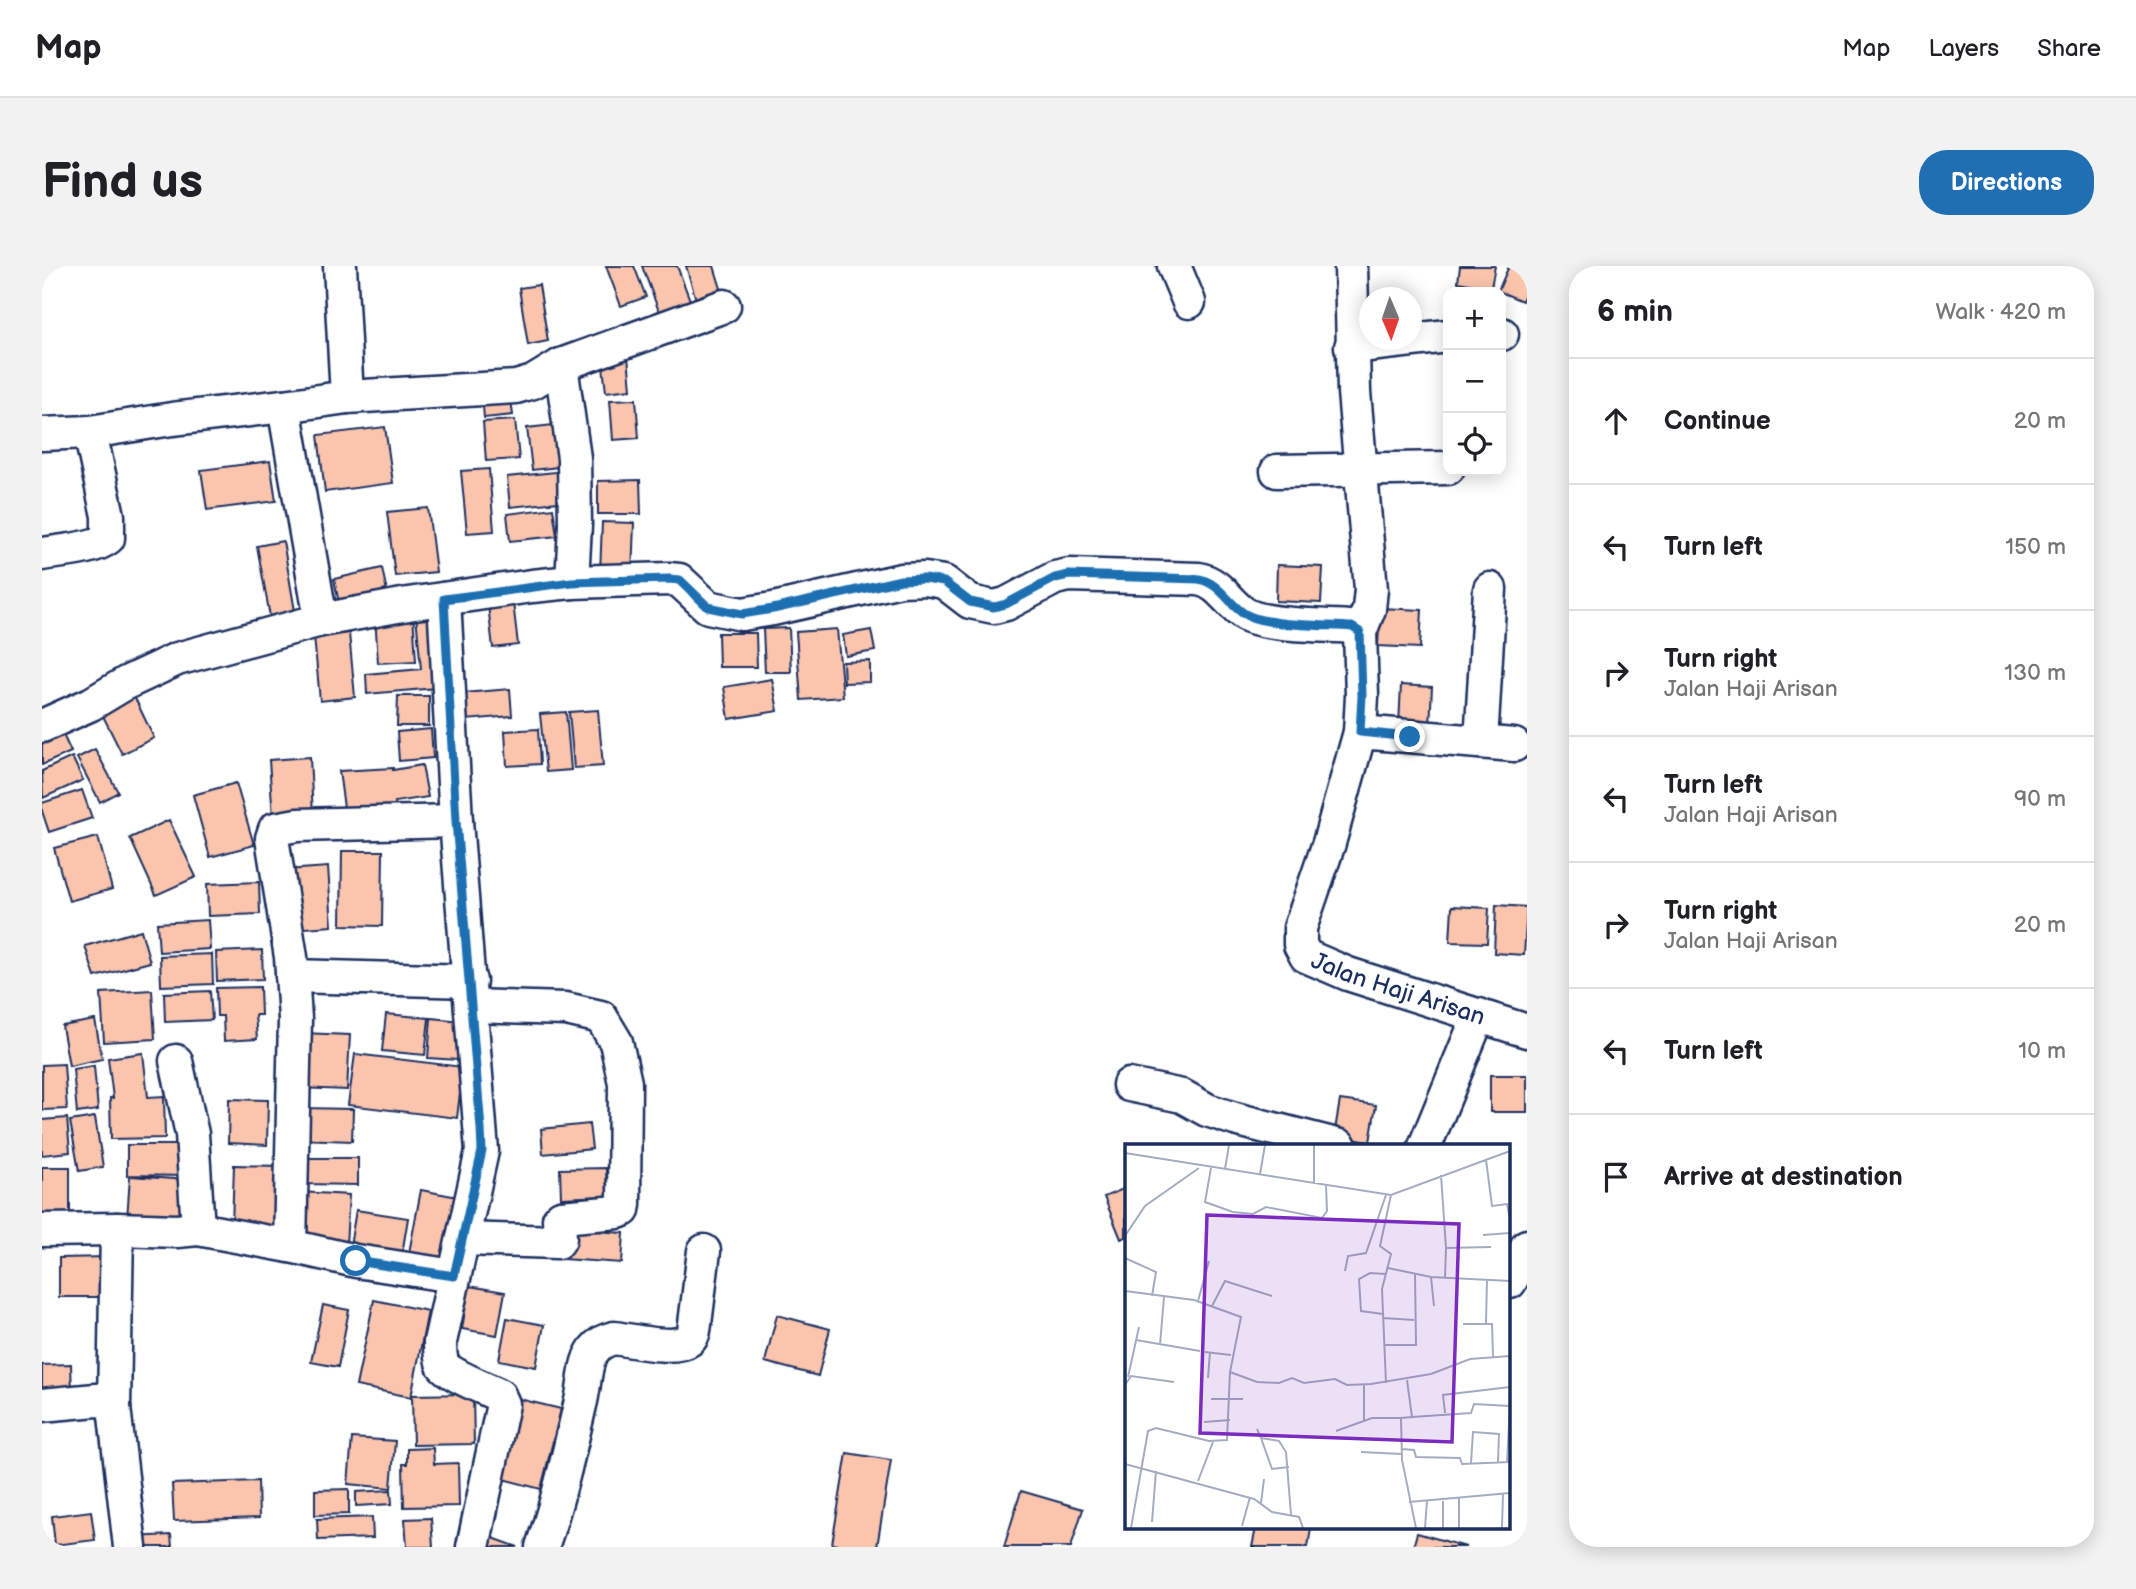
<!DOCTYPE html>
<html lang="en">
<head>
<meta charset="utf-8">
<style>
	body { margin:0; font-family:"Balsamiq Sans",sans-serif; background:#f2f2f2; color:#202124 }
	.controls { position:absolute; right:21px; top:21px; display:grid; overflow:hidden; border-radius:14px; box-shadow:0 4px 18px #0003 }
	.controls button { width:63px; height:63px; display:grid; place-items:center; padding:0; border:0; border-bottom:2px solid #e0e0e0; background:#fff; color:#202124; font:35px sans-serif }
	.compass { position:absolute; left:1317px; top:21px; width:63px; height:63px; border-radius:50%; background:#fff; box-shadow:0 4px 18px #0003; rotate:178deg }
	.stop { position:absolute; width:21px; height:21px; margin:-16px; border:5px solid #1f6fb2; border-radius:50%; background:#fff }
	.stop.end { background:#1f6fb2; border-color:#fff; box-shadow:0 2px 7px #0008 }
	.list { margin:0; padding:0; list-style:none }
	h2 { display:flex; justify-content:space-between; align-items:center; height:91px; margin:0; padding:0 28px; font-size:30px }
	h2 small { font-size:23px; font-weight:400; color:#757577 }
	.list li { display:grid; grid-template-columns:46px 1fr auto; gap:21px; align-items:center; box-sizing:border-box; height:126px; padding:0 28px; border-top:2px solid #e0e0e0 }
	.list b { display:block; font-size:26px; white-space:nowrap }
	.list p { margin:0; font-size:23px; white-space:nowrap; color:#757577 }
	.list em { font-size:23px; font-style:normal; color:#757577 }
	.icon { flex:none; width:38px; height:38px; fill:none; stroke:currentColor; stroke-width:2; stroke-linecap:round; stroke-linejoin:round }
	.map { position:relative; flex:none; width:1485px; height:1281px; overflow:hidden; border-radius:28px }
	header { display:flex; align-items:center; gap:42px; box-sizing:border-box; height:98px; padding:0 35px; background:#fff; border-bottom:2px solid #e0e0e0 }
	header strong { font-size:33px }
	nav { display:flex; gap:38px; margin-inline-start:auto; font-size:24px }
	.intro { display:flex; align-items:center; justify-content:space-between; box-sizing:border-box; height:168px; padding:0 42px }
	h1 { margin:0; font-size:49px }
	.button { padding:18px 32px; border-radius:28px; background:#1f6fb2; color:#fff; font-size:24px; font-weight:700 }
	main { display:flex; gap:42px; padding:0 42px }
	aside { flex:1; background:#fff; border-radius:28px; box-shadow:0 4px 18px #0003 }
	.map>svg:first-child { display:block }
	.building { fill:#fac4ad; stroke:#1b2f5e; stroke-width:2 }
	.lines { fill:none; stroke-linecap:round; stroke-linejoin:round }
	.minor-casing { stroke:#1b2f5e; stroke-width:37 }
	.minor { stroke:#fff; stroke-width:32 }
	.route { stroke:#1f6fb2; stroke-width:9 }
	.labels { text-anchor:middle; dominant-baseline:central; stroke-width:6; stroke-linejoin:round; paint-order:stroke }
	.street-label { font-size:24px; fill:#1b2f5e; stroke:#fff }
	.inset-road { fill:none; stroke:#a4acbf; stroke-width:2 }
	.view { fill:#7b2cbf; fill-opacity:0.15; stroke:#7b2cbf; stroke-width:3.5 }
	.inset-edge { fill:none; stroke:#1b2f5e; stroke-width:3.5 }
</style>
</head>
<body>
<header>
<strong>Map</strong>
<nav><a>Map</a><a>Layers</a><a>Share</a></nav>
</header>
<div class="intro"><h1>Find us</h1><a class="button">Directions</a></div>
<main>
<div class="map">
<svg width="1485" height="1281" viewBox="0 0 1485 1281">
	<rect width="100%" height="100%" fill="#fff"/>
	<filter id="ink" filterUnits="userSpaceOnUse"><feTurbulence type="fractalNoise" baseFrequency=".0143" numOctaves="2"/><feDisplacementMap in="SourceGraphic" scale="14" xChannelSelector="R" yChannelSelector="G"/><feConvolveMatrix kernelMatrix="1 2 1 2 8 2 1 2 1" color-interpolation-filters="sRGB"/></filter>
	<g filter="url(#ink)">
		<path class="building" d="M564 0H592L604 31 579 40Z
			M600 0H635L649 37 618 48Z
			M644 0H672L681 29 655 37Z
			M1418 0H1453L1449 22 1416 16Z
			M1467 0H1485V24L1480 35 1456 25Z
			M497 19 506 75 486 79 477 22Z
			M586 90 589 123 564 126 560 92Z
			M468 126 471 149 442 152 440 129Z
			M594 133 597 172 571 174 568 134Z
			M473 154 477 193 444 195 441 156Z
			M511 159 516 201 490 204 485 162Z
			M343 161 351 217 283 226 276 169Z
			M228 195 234 235 165 244 159 204Z
			M447 203 452 265 425 267 419 205Z
			M523 205 526 235 468 241 465 211Z
			M598 214 599 248H556V215Z
			M386 242 394 306 353 310 345 246Z
			M511 242 515 270 468 275 465 248Z
			M560 256 592 257 590 309 558 308Z
			M241 275 254 351 229 356 215 280Z
			M1235 299 1281 301 1279 337 1234 335Z
			M340 302 346 331 298 342 292 313Z
			M471 336 476 379 451 382 446 339Z
			M1338 342 1380 344 1378 382 1336 380Z
			M371 347 374 395 336 397 333 349Z
			M388 347 394 422 325 428 324 408 379 403 374 349Z
			M747 362 749 406H723L721 363Z
			M795 363 801 431 759 434 754 366Z
			M829 364 833 385 804 390 801 369Z
			M307 367 313 431 278 435 272 370Z
			M676 367H714L715 401H677Z
			M828 395V416L802 417 801 396Z
			M730 413 736 445 687 453 682 421Z
			M1359 419 1390 421 1388 460 1357 459Z
			M468 423 470 450 424 454 422 427Z
			M91 428 112 472 80 488 58 444Z
			M356 430H387V460H355Z
			M556 444 561 500 532 502 527 446Z
			M524 446 529 504 504 506 498 448Z
			M17 460 29 486 0 499V468Z
			M389 463 391 492 357 495 355 466Z
			M496 463 498 498 465 500 463 465Z
			M53 483 76 526 58 536 35 492Z
			M30 491 41 514 1 532 0 505Z
			M268 491 271 549 231 552 227 494Z
			M380 499 386 531 353 536 354 543 303 549 297 505 351 502V504Z
			M194 517 212 579 168 591 151 529Z
			M40 524 50 552 7 566 0 545V537Z
			M127 554 154 611 114 629 88 572Z
			M56 571 70 623 27 635 12 582Z
			M300 585H341L340 660 299 659Z
			M286 601 290 660 249 663 244 604Z
			M217 616 218 648 166 650 165 618Z
			M1454 639 1485 641 1482 689 1452 687Z
			M1410 640 1447 642 1445 677 1408 676Z
			M166 654 168 683 117 686 115 657Z
			M99 664 108 696 53 711 43 680Z
			M220 684 221 713 175 715 174 686Z
			M170 688 171 718 119 720 118 690Z
			M218 721 219 749H213L215 773 182 775 181 750H175L174 722Z
			M110 724 113 773 62 776 59 727Z
			M168 725 170 754 123 756 122 727Z
			M344 748 387 752 383 789 340 785Z
			M389 752 419 755 416 794 386 792Z
			M53 754 60 793 27 800 20 760Z
			M260 767 308 769 305 824 257 822Z
			M101 787 106 831 122 830 123 872 69 873 68 832H71L66 792Z
			M313 788 421 801 415 852 306 839Z
			M22 798 25 843 0 844V799Z
			M52 800 56 844 35 847 31 803Z
			M1448 809H1485V846H1448Z
			M187 833 226 834 225 879 186 877Z
			M1298 834 1334 839 1328 876 1292 870Z
			M259 842 311 843 310 875 258 873Z
			M53 851 61 901 37 905 28 855Z
			M25 852 28 886 0 889V854Z
			M547 858 550 883 501 888 499 863Z
			M85 879H144V910L85 909Z
			M262 892H316V919L262 918Z
			M192 899 239 900 237 961 190 960Z
			M0 901H28V951H0Z
			M564 902 565 930 519 932 518 903Z
			M88 910 146 914 143 956 85 953Z
			M1081 923 1084 931V971L1079 973 1062 931Z
			M379 924 421 932 408 1000 366 992Z
			M258 926 307 929 304 979 254 976Z
			M314 944 366 952 359 994 307 986Z
			M523 963 582 967 580 997 521 993Z
			M65 991 66 1031H17V992Z
			M427 1020 463 1026 455 1069 420 1063Z
			M332 1034 386 1045 369 1131 314 1120Z
			M281 1039 307 1044 296 1101 269 1096Z
			M735 1049 788 1063 776 1110 723 1096Z
			M465 1052 502 1059 494 1101 457 1094Z
			M29 1098 30 1128 0 1129V1099Z
			M431 1128 432 1178 371 1179 370 1129Z
			M473 1132 519 1143 499 1223 453 1211Z
			M310 1172 353 1175 349 1222 306 1218Z
			M391 1182 392 1198 416 1197 417 1240 362 1241 361 1198H365V1183Z
			M805 1187 849 1194 835 1281H807L790 1278Z
			M216 1215 217 1252 132 1255 130 1218Z
			M307 1223V1248L273 1249V1224Z
			M349 1224 350 1238 314 1240V1226Z
			M979 1225 1041 1243 1029 1281H962Z
			M49 1245 53 1274 13 1279 10 1250Z
			M330 1251 331 1272 276 1274 275 1253Z
			M389 1252 391 1281H365L363 1253Z
			M1214 1262H1269L1266 1281H1210Z
			M1375 1267 1424 1281H1371Z
			M129 1269 130 1281H90V1271Z
			M448 1271 476 1281H444Z"/>
		<g class="lines">
			<g class="minor-casing">
				<g id="minor">
					<path d="M1132 0 1147 36"/>
					<path d="M1309 0 1312 126 1329 323 1327 343 1318 366"/>
					<path d="M1459 68H1460"/>
					<path d="M1309 81 1406 70"/>
					<path d="M519 99 532 192 533 259 530 316"/>
					<path d="M305 131 474 121 491 116 519 99 682 40"/>
					<path d="M0 168 48 166 130 153 242 140"/>
					<path d="M1235 205 1406 202"/>
					<path d="M0 288C17 285 53 283 66 272V250L48 166"/>
					<path d="M402 333 414 555 440 885 398 1076C398 1083 398 1092 401 1099 405 1107 446 1124 457 1129L461 1138 431 1281"/>
					<path d="M279 354 242 140 305 131 298 0"/>
					<path id="s1" d="M0 460 49 438 84 417 135 393 279 354 366 338 490 320 530 316 627 313 637 314 666 341 700 348 731 343 859 314 883 313 902 316 928 336 952 341 964 338 1013 312 1027 309 1157 313C1180 318 1186 339 1205 349 1226 360 1284 359 1310 361L1318 366 1320 430 1318 466 1287 577 1258 662V679L1264 690 1306 708 1485 765"/>
					<path d="M1318 466 1472 479"/>
					<path d="M1439 476 1448 323"/>
					<path d="M250 710 428 715"/>
					<path d="M134 795 150 868 156 963"/>
					<path d="M1087 819 1140 830 1165 844 1193 853 1298 880"/>
					<path d="M1383 880 1437 749"/>
					<path d="M0 964 75 963 135 965 156 963 248 980 314 995 412 1010"/>
					<path d="M421 973 516 976 518 973 517 953 519 951 576 946 581 944 582 938 583 817 574 776 559 751 524 743 429 740"/>
					<path d="M248 980 253 753 249 691 230 572 233 563 255 559 414 555"/>
					<path d="M1468 1016 1480 994 1485 980"/>
					<path d="M0 1139 54 1134 67 1135 72 1141 88 1281"/>
					<path d="M72 1141 75 963"/>
					<path d="M500 1281C516 1235 527 1187 538 1139 542 1125 542 1110 546 1096 550 1083 558 1075 572 1072 589 1074 632 1085 647 1074 652 1070 652 1064 653 1058L662 985"/>
				</g>
			</g>
			<use href="#minor" class="minor"/>
		</g>
	</g>
	<g class="lines" filter="url(#ink)">
		<path class="route" d="M314 995 412 1010 440 885 439 863 414 555 402 333 530 316 627 313 638 314 666 341 700 348 731 343 859 314 883 313 902 316 928 336 952 341 964 338 1013 312 1027 309 1157 313C1180 318 1186 339 1205 349 1226 360 1284 359 1310 361L1318 366 1320 430 1318 466 1368 471"/>
	</g>
	<g class="labels">
		<g class="street-label">
			<text stroke="none"><textPath href="#s1" startOffset="1820">Jalan Haji Arisan</textPath></text>
		</g>
	</g>
	<g transform="translate(1083 878)">
		<rect width="385" height="385" fill="#fff"/>
		<path class="inset-road" d="M0 9 266 51 385 7M361 16 367 62 382 60 385 75M86 24 80 58 108 68 128 70 141 63 197 74 202 67 201 42M100 25 104 1M135 30 140 1M316 31 321 104 366 103M189 39V1M358 91 385 89M0 92 20 62 74 24M0 114 31 128 27 152M263 124 306 133 385 137M220 127 223 112 241 109 261 51M306 133 309 162M320 134 321 104M0 147 69 156 116 173 105 228 132 238 154 239 167 234 179 239 210 235 222 241 246 240 306 230 345 215 385 212M73 157 84 117M87 162 100 137 147 152M258 170 236 167 234 135 245 129 261 130M258 174 289 176M361 179 362 135M338 180H367L368 213M11 196 75 207M35 201 39 153M260 201H291L290 130M80 208 106 211M3 233 14 183M83 234 85 208M282 236 287 273 276 274 277 316 291 384M261 239 257 145 266 110 255 102 266 51M0 241 6 232 49 238M239 241V278M86 255H118M320 269 318 251 385 243M287 273 346 269 349 260 385 262M79 278 105 276M132 285 136 294 154 297 161 308 166 371M211 287 247 274H276M136 294 147 325 164 323M277 305 289 306 291 313 335 314 337 320 385 318M236 308 277 310M382 318 385 262M346 319 348 288 374 290 373 318M0 320 129 355 147 368 174 373 178 384M73 337 88 298M334 354V384M284 358 385 349M136 359 139 335M27 378 31 327M117 382 125 353M6 384 23 287 31 284 84 297 102 296 105 228M300 384 302 357M318 384V357M377 384 378 349"/>
		<path class="view" d="M82 71 334 80 327 298 75 289Z"/>
		<rect width="385" height="385" class="inset-edge"/>
	</g>
</svg>
<div class="controls">
<button>+</button>
<button>−</button>
<button><svg class="icon" aria-label="locate" viewBox="0 0 24 24"><circle cx="12" cy="12" r="6"/><path d="M12 2v4M12 18v4M2 12h4M18 12h4"/></svg></button>
</div>
<svg class="compass" viewBox="-18 -18 36 36"><path d="M0-13l5 13h-10z" fill="#e53935"/><path d="M0 13l5-13h-10z" fill="#757577"/></svg>
<div class="stop" style="left:314px;top:995px"></div>
<div class="stop end" style="left:1368px;top:471px"></div>
</div>
<aside>
<h2>6 min<small>Walk · 420 m</small></h2>
<ul class="list">
<li><svg class="icon" aria-label="ahead" viewBox="0 0 24 24"><path d="M12 20V5M6 11l6-6 6 6"/></svg><div><b>Continue</b></div><em>20 m</em></li>
<li><svg class="icon" aria-label="left" viewBox="0 0 24 24"><path d="M17 20v-9H6M10 6l-5 5 5 5"/></svg><div><b>Turn left</b></div><em>150 m</em></li>
<li><svg class="icon" aria-label="right" viewBox="0 0 24 24"><path d="M7 20v-9h11M14 6l5 5-5 5"/></svg><div><b>Turn right</b><p>Jalan Haji Arisan</p></div><em>130 m</em></li>
<li><svg class="icon" aria-label="left" viewBox="0 0 24 24"><path d="M17 20v-9H6M10 6l-5 5 5 5"/></svg><div><b>Turn left</b><p>Jalan Haji Arisan</p></div><em>90 m</em></li>
<li><svg class="icon" aria-label="right" viewBox="0 0 24 24"><path d="M7 20v-9h11M14 6l5 5-5 5"/></svg><div><b>Turn right</b><p>Jalan Haji Arisan</p></div><em>20 m</em></li>
<li><svg class="icon" aria-label="left" viewBox="0 0 24 24"><path d="M17 20v-9H6M10 6l-5 5 5 5"/></svg><div><b>Turn left</b></div><em>10 m</em></li>
<li><svg class="icon" aria-label="arrive" viewBox="0 0 24 24"><path d="M6 21V4h12l-3 4 3 4H6"/></svg><div><b>Arrive at destination</b></div></li>
</ul>
</aside>
</main>
</body>
</html>
